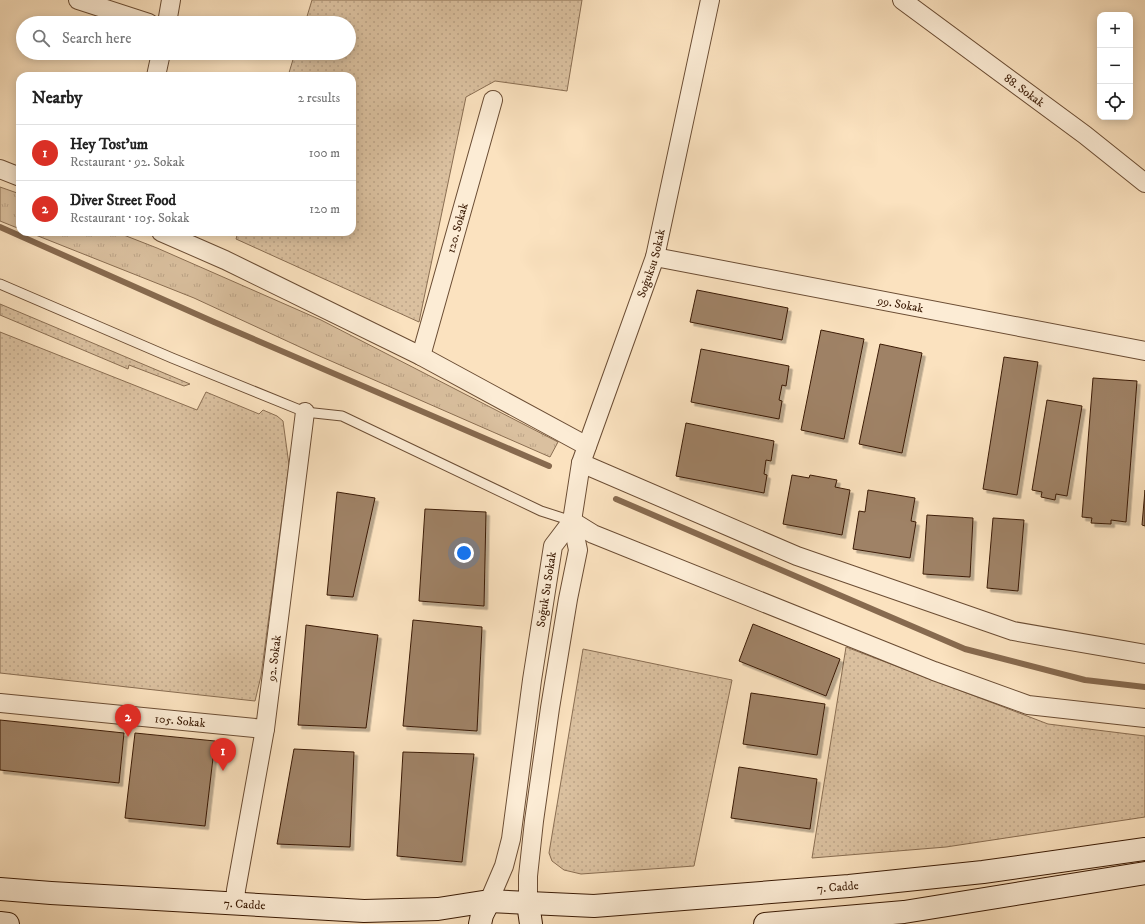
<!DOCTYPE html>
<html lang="en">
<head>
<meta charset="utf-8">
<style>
	body { margin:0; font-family:"IM FELL DW Pica",serif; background:#f2f2f2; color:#222 }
	.controls { position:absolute; right:12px; top:12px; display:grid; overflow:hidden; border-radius:8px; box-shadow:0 2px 10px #0003 }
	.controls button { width:36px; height:36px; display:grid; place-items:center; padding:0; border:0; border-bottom:1px solid #e0e0e0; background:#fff; color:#222; font:20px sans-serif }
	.you { position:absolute; left:464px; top:553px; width:14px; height:14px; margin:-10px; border:3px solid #fff; border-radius:50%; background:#1a73e8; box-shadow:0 0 0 6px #1a73e833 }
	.badge { display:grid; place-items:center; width:26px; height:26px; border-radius:50%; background:#d93025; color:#fff; font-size:13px; font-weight:700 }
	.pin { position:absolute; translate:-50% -33px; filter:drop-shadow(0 1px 2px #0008) }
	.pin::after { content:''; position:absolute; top:21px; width:14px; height:12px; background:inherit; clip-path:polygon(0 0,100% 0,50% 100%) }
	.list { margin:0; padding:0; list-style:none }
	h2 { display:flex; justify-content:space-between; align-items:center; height:52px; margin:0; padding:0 16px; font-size:17px }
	h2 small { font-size:13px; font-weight:400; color:#767676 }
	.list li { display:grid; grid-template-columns:26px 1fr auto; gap:12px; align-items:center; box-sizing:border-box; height:56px; padding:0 16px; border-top:1px solid #e0e0e0 }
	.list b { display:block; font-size:15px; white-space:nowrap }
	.list p { margin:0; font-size:13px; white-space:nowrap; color:#767676 }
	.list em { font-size:13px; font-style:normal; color:#767676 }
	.icon { flex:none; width:22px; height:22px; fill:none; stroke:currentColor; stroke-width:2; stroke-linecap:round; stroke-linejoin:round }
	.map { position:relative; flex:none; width:1145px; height:924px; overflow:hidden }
	.search { position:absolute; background:#fff; box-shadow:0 2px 10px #0003; left:16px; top:16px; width:340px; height:44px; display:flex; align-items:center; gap:10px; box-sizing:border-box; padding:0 14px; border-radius:22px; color:#767676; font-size:15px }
	.panel { position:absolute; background:#fff; box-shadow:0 2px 10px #0003; left:16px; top:72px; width:340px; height:164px; border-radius:12px }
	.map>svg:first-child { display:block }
	.grass { fill:url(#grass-dots); stroke:#8a6e52 }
	.park { fill:url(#park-tufts); stroke:#8a6e52 }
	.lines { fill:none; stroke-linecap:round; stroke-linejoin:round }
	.stream { stroke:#876a4f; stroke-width:6 }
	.building { fill:#9f8266; stroke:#3b1b05; filter:url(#shadow) }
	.service-casing { stroke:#6b4d34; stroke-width:11 }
	.minor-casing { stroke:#6b4d34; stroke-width:20 }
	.secondary-casing { stroke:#3b1b05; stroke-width:24 }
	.service { stroke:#fcecd5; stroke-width:9 }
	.minor { stroke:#fcecd5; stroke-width:18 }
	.secondary { stroke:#fcecd5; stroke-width:22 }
	.labels { text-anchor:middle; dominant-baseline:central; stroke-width:4; stroke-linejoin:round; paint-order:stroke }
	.street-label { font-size:12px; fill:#3b1b05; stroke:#fcecd5 }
</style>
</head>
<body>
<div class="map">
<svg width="1145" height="924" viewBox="0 0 1145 924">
	<defs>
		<pattern id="grass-dots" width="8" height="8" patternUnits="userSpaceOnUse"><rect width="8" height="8" fill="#dac09f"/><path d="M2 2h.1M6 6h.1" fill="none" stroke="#bca487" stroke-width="1.8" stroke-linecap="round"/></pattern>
		<pattern id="park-tufts" width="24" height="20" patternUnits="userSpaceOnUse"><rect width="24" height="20" fill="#dac09f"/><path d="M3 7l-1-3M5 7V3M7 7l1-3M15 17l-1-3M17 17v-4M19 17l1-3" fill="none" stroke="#bca487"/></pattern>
		<filter id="shadow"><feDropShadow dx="3.5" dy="3.5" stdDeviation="0" flood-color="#0004"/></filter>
	</defs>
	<rect width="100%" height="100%" fill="#fbe2bf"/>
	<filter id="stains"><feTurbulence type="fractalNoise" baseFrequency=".005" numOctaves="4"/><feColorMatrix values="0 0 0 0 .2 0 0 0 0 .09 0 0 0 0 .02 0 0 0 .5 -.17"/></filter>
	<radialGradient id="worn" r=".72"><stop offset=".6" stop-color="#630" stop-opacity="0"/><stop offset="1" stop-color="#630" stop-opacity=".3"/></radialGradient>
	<path class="grass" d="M312 0H582L567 91 495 81 466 97 419 322 236 239 238 232H352V76H288L295 53H349V23H305Z
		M0 304 190 384 184 386 129 365 128 369 0 315Z
		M0 332 197 410 206 392 259 414 263 410 277 416 283 421 289 465 261 676 255 701 0 673Z
		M846 647 1048 724 1145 736V817L946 847 812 858Z
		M583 649 732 680 694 866 581 874 564 870 552 861 549 853Z"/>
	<path class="park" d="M0 187 20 194V229L0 221Z
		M28 232H116L157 248 321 320 558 442 550 457 315 354 194 298Z"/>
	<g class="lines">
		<path class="stream" d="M0 227 214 322 549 466
			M616 499 965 649 1085 680 1145 687"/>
	</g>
	<path class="building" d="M697 290 788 308 782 340 690 322Z
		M821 330 864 339 844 439 801 430Z
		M880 344 922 353 902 453 859 444Z
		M701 349 789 366 786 386 782 385 779 400 782 401 779 419 691 402Z
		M1004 357 1038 362 1017 495 983 489Z
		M1093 378 1137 381 1126 522 1111 520V524L1091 523 1092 518 1082 517Z
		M1047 400 1082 406 1067 496 1056 494 1055 500 1041 497 1042 492 1032 490Z
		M686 423 774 441 771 461 766 460 764 474 767 475 764 493 676 476Z
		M792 475 809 478 810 475 837 480 835 487 850 490 842 535 783 524Z
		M868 490 915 498 911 521 916 522 910 558 853 549 859 511 865 512Z
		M1145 490V526L1142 525Z
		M337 492 375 498 353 597 327 595Z
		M425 509 486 512 484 606 419 601Z
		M927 515 973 518 970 577 923 574Z
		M993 518 1024 520 1018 591 987 588Z
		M413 620 482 627 477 731 403 726Z
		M753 624 840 659 826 696 739 661Z
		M306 625 378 635 366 728 298 725Z
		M751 693 825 704 817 755 743 744Z
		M0 720 124 733 119 783 0 770Z
		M135 733 215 741 205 826 125 818Z
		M294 749 354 752 350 847 277 844Z
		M403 752 474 754 462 862 397 856Z
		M739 767 817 779 810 829 731 818Z"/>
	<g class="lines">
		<g class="service-casing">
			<path id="service" d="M0 284 172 358 305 412 342 416 541 511 572 521"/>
		</g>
		<g class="minor-casing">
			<g id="minor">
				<path d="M78 0 149 23"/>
				<path id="s1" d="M902 0 1085 135 1145 183"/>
				<path d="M167 23 171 0"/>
				<path d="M156 76 161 53"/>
				<path d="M0 169 20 177"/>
				<path d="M161 232 225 260 421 356 587 446"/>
				<path id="s2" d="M655 257 1145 351"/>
				<path id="s3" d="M421 356 493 100"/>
				<path d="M581 463 797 556 1013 631 1145 654"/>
				<path d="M572 521 593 534 934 671 1028 705 1145 718"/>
				<path id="s4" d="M0 703 265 729"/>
				<path id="s5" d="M489 901 504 866 511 839 532 680 553 546 572 521"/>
				<path id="s6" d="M528 903V876L534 821 550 708 568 599 578 550 572 521 581 463 655 257 710 0"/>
				<path id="s7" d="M235 904 236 890 265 729 305 412"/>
			</g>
		</g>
		<g class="secondary-casing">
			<g id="secondary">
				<path id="s8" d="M0 889 51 893 364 911 438 909 489 901 594 906 849 886 983 872 1145 849"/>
				<path d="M528 903 531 924"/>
				<path d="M0 923 8 924"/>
				<path d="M480 924 482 915 489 901"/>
				<path d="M765 924 904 912 1145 873"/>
			</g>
		</g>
		<use href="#service" class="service"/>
		<use href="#minor" class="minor"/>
		<use href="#secondary" class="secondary"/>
	</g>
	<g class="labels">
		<g class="street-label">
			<text stroke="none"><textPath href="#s1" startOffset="152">88. Sokak</textPath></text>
			<text stroke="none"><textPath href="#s3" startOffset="133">120. Sokak</textPath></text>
			<text stroke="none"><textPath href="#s6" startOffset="657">Soğuksu Sokak</textPath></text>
			<text stroke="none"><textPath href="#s2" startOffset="250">99. Sokak</textPath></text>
			<text stroke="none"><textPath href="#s5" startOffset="318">Soğuk Su Sokak</textPath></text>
			<text stroke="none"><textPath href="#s7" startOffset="249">92. Sokak</textPath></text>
			<text stroke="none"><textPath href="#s4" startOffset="181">105. Sokak</textPath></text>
			<text stroke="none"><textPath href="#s8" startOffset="840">7. Cadde</textPath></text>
			<text stroke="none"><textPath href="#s8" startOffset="245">7. Cadde</textPath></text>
		</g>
	</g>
	<rect width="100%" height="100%" filter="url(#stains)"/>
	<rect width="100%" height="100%" fill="url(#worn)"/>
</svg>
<div class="controls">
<button>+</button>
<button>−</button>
<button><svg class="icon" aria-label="locate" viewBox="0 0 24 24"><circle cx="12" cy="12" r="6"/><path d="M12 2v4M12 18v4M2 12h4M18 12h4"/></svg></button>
</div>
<div class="you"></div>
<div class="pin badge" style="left:223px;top:771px">1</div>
<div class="pin badge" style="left:128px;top:737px">2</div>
<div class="search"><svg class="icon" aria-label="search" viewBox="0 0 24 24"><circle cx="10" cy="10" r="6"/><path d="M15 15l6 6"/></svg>Search here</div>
<section class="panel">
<h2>Nearby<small>2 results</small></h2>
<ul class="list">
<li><span class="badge">1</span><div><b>Hey Tost'um</b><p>Restaurant · 92. Sokak</p></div><em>100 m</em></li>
<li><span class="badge">2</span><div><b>Diver Street Food</b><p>Restaurant · 105. Sokak</p></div><em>120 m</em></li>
</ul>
</section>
</div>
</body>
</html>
